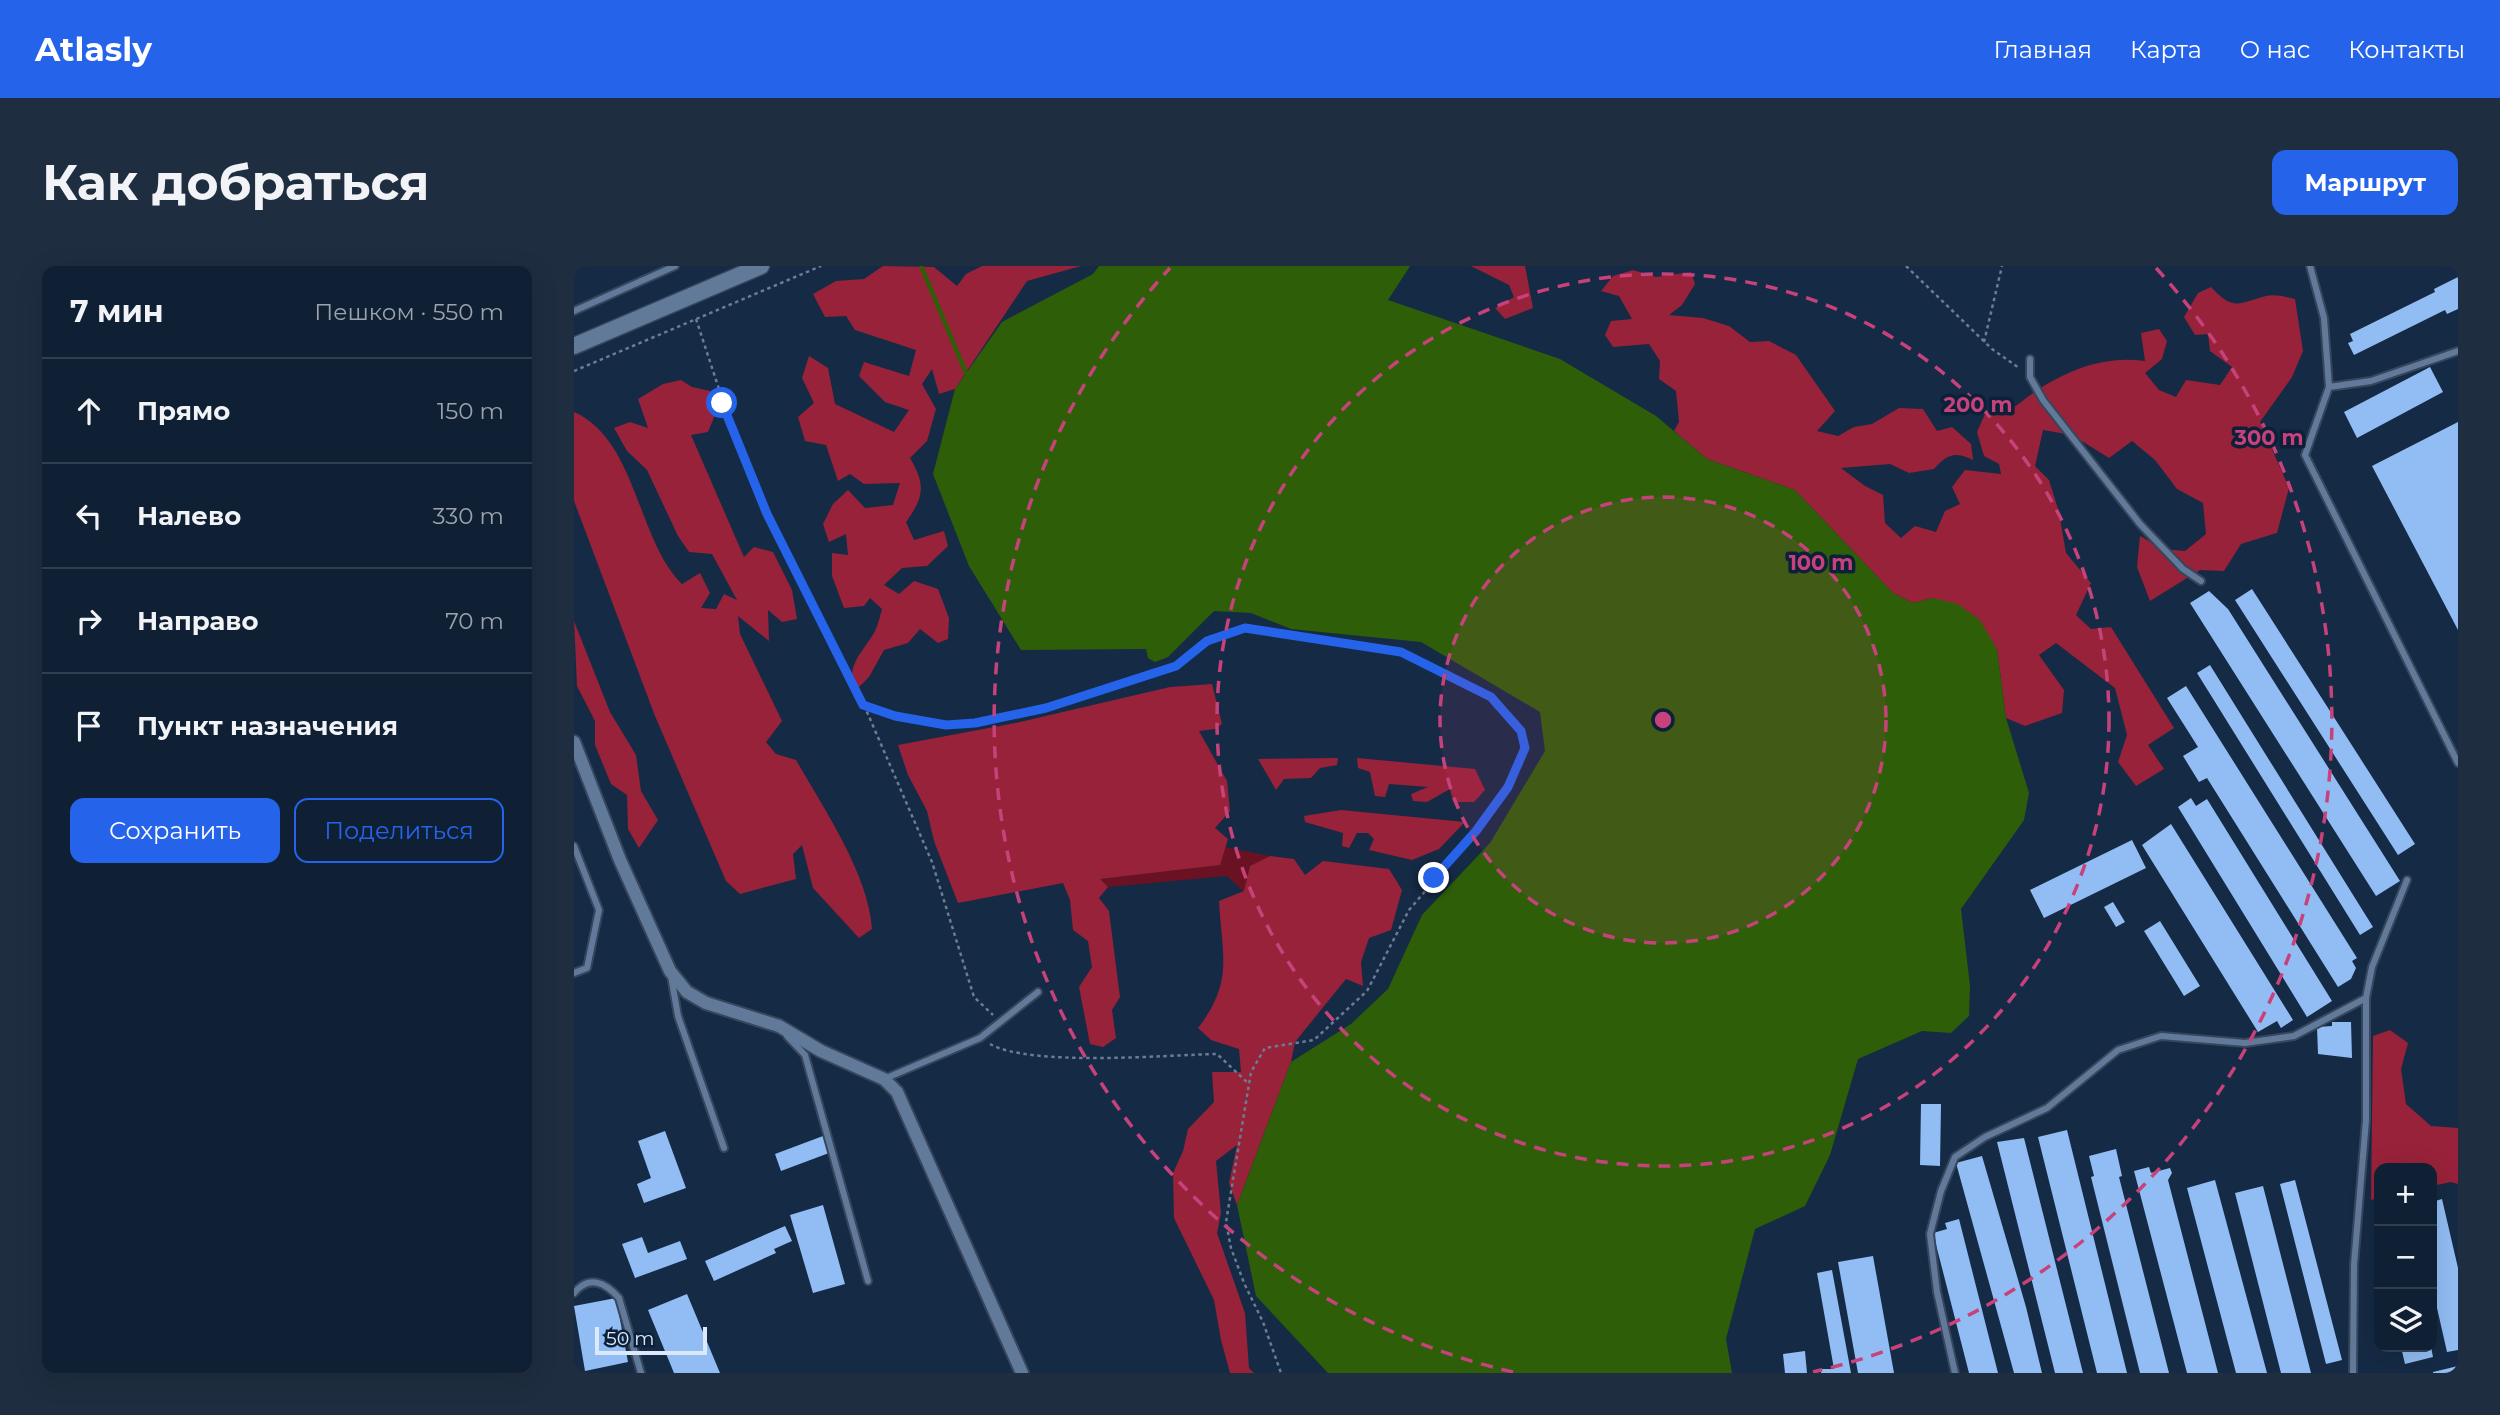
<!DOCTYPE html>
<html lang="ru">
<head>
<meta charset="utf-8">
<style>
	body { margin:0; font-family:Montserrat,sans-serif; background:#1e2d40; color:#f1f3f6 }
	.controls { position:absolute; right:21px; bottom:21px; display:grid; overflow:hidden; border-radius:14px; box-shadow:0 7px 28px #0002 }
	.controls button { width:63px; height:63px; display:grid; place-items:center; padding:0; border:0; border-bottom:2px solid #303e4f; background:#102034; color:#f1f3f6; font:35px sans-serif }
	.scale { position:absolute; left:21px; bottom:18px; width:112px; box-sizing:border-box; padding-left:7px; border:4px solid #dce9fb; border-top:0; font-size:19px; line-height:24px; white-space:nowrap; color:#dce9fb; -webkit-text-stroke:5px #0c203a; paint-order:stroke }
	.stop { position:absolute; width:21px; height:21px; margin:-16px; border:5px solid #2563eb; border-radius:50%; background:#fff }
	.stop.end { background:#2563eb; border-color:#fff; box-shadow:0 2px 7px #0008 }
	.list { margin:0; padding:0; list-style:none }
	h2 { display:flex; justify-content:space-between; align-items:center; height:91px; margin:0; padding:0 28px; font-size:30px }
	h2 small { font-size:23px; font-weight:400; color:#9ca3ac }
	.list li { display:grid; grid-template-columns:46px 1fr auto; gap:21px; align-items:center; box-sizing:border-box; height:105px; padding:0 28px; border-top:2px solid #303e4f }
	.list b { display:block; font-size:26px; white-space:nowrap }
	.list em { font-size:23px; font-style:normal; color:#9ca3ac }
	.actions { display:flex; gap:14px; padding:21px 28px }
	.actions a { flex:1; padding:16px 0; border:2px solid #2563eb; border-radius:14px; text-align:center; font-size:24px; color:#2563eb }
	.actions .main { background:#2563eb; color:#fff }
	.icon { flex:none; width:38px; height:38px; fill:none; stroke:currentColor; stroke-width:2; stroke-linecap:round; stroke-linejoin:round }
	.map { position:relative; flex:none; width:1884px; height:1107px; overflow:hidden; border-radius:14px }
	header { display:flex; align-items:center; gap:42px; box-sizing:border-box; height:98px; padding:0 35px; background:#2563eb; color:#fff }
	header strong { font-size:33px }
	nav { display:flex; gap:38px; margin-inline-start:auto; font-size:24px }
	.intro { display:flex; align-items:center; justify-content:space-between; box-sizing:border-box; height:168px; padding:0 42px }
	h1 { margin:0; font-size:49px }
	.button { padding:18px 32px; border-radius:14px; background:#2563eb; color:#fff; font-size:24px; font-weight:700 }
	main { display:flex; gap:42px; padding:0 42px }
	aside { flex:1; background:#102034; border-radius:14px; box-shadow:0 7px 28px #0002 }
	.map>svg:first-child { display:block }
	.green { fill:#6a1224 }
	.forest { fill:#982239 }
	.water { fill:#2f5e08 }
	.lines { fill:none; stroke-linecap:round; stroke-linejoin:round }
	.stream { stroke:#2f5e08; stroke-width:4.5 }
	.building { fill:#92bdf4 }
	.service-casing { stroke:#36465c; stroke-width:10 }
	.minor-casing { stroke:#36465c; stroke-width:16 }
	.tertiary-casing { stroke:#36465c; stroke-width:19 }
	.path { stroke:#6b7c94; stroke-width:2.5; stroke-dasharray:3.5 3.5; stroke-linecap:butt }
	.service { stroke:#627a99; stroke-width:6 }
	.minor { stroke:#627a99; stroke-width:12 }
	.tertiary { stroke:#627a99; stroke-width:16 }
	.route { stroke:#2563eb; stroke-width:9 }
	.ring { fill:none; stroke:#c7427b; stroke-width:3.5; stroke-dasharray:12 9 }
	.centre { fill:#c7427b; stroke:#0c203a; stroke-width:3.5 }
	.ring-label { font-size:21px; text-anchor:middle; font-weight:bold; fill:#c7427b; stroke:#0c203a; stroke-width:7; stroke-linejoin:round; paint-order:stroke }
</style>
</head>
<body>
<header>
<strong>Atlasly</strong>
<nav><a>Главная</a><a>Карта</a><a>О нас</a><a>Контакты</a></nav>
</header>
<div class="intro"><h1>Как добраться</h1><a class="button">Маршрут</a></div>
<main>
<aside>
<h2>7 мин<small>Пешком · 550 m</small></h2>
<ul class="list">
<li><svg class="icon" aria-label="ahead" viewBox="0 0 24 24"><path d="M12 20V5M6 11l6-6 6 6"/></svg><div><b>Прямо</b></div><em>150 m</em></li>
<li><svg class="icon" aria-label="left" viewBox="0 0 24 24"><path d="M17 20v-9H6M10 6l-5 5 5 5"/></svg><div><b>Налево</b></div><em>330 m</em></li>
<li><svg class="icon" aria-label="right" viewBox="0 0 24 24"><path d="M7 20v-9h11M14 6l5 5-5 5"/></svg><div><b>Направо</b></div><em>70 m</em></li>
<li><svg class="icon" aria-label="arrive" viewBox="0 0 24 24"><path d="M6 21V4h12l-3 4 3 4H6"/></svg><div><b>Пункт назначения</b></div></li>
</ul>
<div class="actions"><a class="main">Сохранить</a><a>Поделиться</a></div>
</aside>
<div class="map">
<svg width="1884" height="1107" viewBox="0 0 1884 1107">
	<rect width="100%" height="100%" fill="#152a45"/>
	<path class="green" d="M651 581 696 590 676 600 670 626 653 610 534 621 526 613 645 599Z"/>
	<path class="forest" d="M309 0 360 1 383 20 392 8 408 0H507L453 15 381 123 365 128 358 103 348 118 362 143 353 175 336 192C352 219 350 231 332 256L340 274 370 265 374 280 353 300 328 302 310 319 325 328 340 315 364 323 375 352 374 373 364 377 346 363 334 377 310 384 295 411 281 425C271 398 289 387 301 365 304 359 306 350 308 343L296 332 290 340 270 342 258 310V287L274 289 272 268 255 276 249 258 259 238 274 224 291 242 319 239 326 217 290 218 276 208 264 215 252 179 231 175 224 151 240 137 228 112 235 90 254 102 261 138 320 166 335 144 311 136 285 110 290 96 335 110 342 84 281 64 272 50 251 51 239 28 262 15 290 13Z
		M897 0H951L959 42 931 53 921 42 940 31 935 19Z
		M1059 4 1082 11 1117 6 1121 18 1108 39 1095 49 1129 52 1155 60 1176 76 1195 75 1222 89 1261 145 1243 165 1264 170 1280 161 1298 158 1325 142 1349 143 1363 165 1378 161 1397 178 1399 194C1381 185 1373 188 1360 203L1335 207 1316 198 1267 202 1291 220 1309 229 1311 257 1327 272 1341 260 1362 266 1371 245 1386 238 1378 221 1391 204 1427 208 1425 198 1410 190 1403 166 1411 148C1439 149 1445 135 1468 121 1501 101 1533 90 1571 95L1567 67 1585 63 1593 75 1588 93 1571 107 1585 124 1602 131 1612 114 1646 119 1658 101 1636 85 1634 68 1621 69 1610 51 1624 27 1637 21C1660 46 1665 37 1692 30 1701 28 1712 31 1721 33L1729 85 1718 111 1686 156 1715 222 1703 267 1667 278 1650 305 1626 304 1576 335 1563 301 1566 270 1589 283 1611 285 1632 268 1629 237 1603 223 1581 194 1558 175 1535 192 1498 169 1469 164 1461 200 1475 214 1485 246 1492 287 1517 317 1502 349 1517 363 1537 361 1600 462 1574 479 1590 503 1562 520 1544 496 1553 469 1541 422 1482 377 1465 389 1490 424 1488 447 1451 460 1432 452 1423 383 1359 332 1339 337 1319 327 1221 224 1133 193 1100 165 1105 156 1102 125 1085 113 1086 95 1075 78 1039 81 1031 69 1037 55 1058 53 1045 30 1027 25 1039 10Z
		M107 114 118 121 136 125 141 149 134 166 117 169 170 291 180 281 199 286 218 324 223 353 208 356 194 344 195 375 164 350 166 368 208 455 192 476 202 488 222 494C249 541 295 609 298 663L285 672 239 622 228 579 219 588 222 613 166 628 152 615 81 450 0 235V146C63 174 63 274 108 318L126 307 136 327 127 342 142 343 150 328 163 334 138 288 115 286 104 270 73 204 53 185 40 162 56 156 74 162 64 133 89 118Z
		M0 355 36 446 62 489 67 525 84 554 65 582 54 563 53 529 37 518 21 479V455L3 420Z
		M638 418 648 458 641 463 625 465 653 515 656 545 641 562 654 573 646 599 526 613 534 621 525 632 535 645 546 731 538 744 542 772 529 781 516 778 505 721 518 701 514 675 499 664 496 634 489 617 384 637 360 575 353 545 334 509 324 479 446 456 596 421Z
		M764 492 763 499 746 502 737 512 710 513 702 524 684 493Z
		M783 492 901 503 911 524 900 536H879L876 523 853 536 839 535 837 528 854 521 815 518 811 531 801 530 796 506 784 502Z
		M767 544 891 556 865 583 838 594 795 584 800 573 794 567H783L775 582 768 580 769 567 731 556 730 550Z
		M696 590 720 593 731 609 749 595 815 603 828 624 817 664 795 672 787 696 789 720 772 713 721 776 717 796 663 939 655 917 663 879 642 895 647 947 643 967 671 1047 675 1102 680 1107H656L647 1074 640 1034 600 952 599 907 609 885 614 863 640 836 638 806H667L665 783 637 774 624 762C660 715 648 690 645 635L670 625 676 600Z
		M1816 764 1834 777 1827 803 1832 838 1857 860 1884 862V918L1877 916 1858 920V902H1805V932L1797 934 1799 770Z"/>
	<path class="water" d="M525 0H836L814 34 986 93 1082 150 1133 193 1221 224 1319 327 1339 337 1359 332 1384 338 1406 354 1423 383 1432 452 1455 527 1450 554 1387 643 1396 720 1395 750 1377 767 1348 765 1284 793 1256 889 1231 940 1181 963 1152 1073 1158 1107H754L682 1030 663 939 717 796 777 758 814 723 848 649 916 577 971 485 966 446 847 376 717 363 677 347 640 345 594 391 581 396 574 392 572 383 447 384 395 300 359 208 381 123 428 56 519 8Z"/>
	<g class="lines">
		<path class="stream" d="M347 0 392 107"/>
	</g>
	<path class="building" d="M1884 11V43L1873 48 1871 44 1780 89 1774 77 1779 75 1776 68 1861 26 1860 23Z
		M1856 101 1869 126 1783 172 1770 146Z
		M1884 156V364L1798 200Z
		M1678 323 1841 578 1824 589 1661 334Z
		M1635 325 1654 343 1826 615 1802 630 1616 337Z
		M1636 399 1799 661 1786 669 1623 407Z
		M1612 420 1783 692 1778 695 1782 702 1777 713 1764 721 1633 512 1625 516 1609 490 1624 481 1593 432Z
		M1617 532 1622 540 1633 533 1758 735 1733 751 1604 541Z
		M1597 558 1719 754 1707 762 1703 755 1684 766 1568 579Z
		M1558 574 1572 602 1470 652 1456 624Z
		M1539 636 1551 656 1542 661 1530 641Z
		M1586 655 1626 720 1610 730 1570 665Z
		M1758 756H1777L1778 792 1744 788 1743 761 1758 760Z
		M1347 838H1367L1366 900 1346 899Z
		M1493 864 1553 1107H1523L1464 871Z
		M91 865 112 922 70 937 63 918 77 912 64 875Z
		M249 870 255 887 207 905 201 888Z
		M1450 872 1509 1107H1481L1423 876Z
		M1542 883 1548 910 1545 911 1595 1107H1566L1517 911 1520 910 1515 890Z
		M1408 890 1452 1041 1468 1107H1440L1382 897Z
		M1575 901 1577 907 1596 902 1598 907 1594 914 1644 1107H1613L1560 905Z
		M1641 914 1693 1107H1662L1613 922Z
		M1721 914 1768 1094 1752 1098 1706 918Z
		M1689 920 1737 1107H1707L1661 927Z
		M1868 933 1884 1002V1084L1873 1086 1858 1020V936Z
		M249 939 271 1018 239 1027 216 949Z
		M1385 953 1424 1107H1395L1359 967 1373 963 1371 957Z
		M211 960 218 975 200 983 202 987 140 1015 131 995Z
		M68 971 74 987 106 975 113 993 61 1012 48 978Z
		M1299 990 1320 1107H1284L1264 996Z
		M1258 1004 1277 1107H1247V1103H1260L1243 1007Z
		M113 1028 146 1107H100L74 1044Z
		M42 1032 54 1096 11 1105 0 1040Z
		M1827 1081H1857L1859 1091 1831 1098Z
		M1231 1085 1233 1107H1211L1209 1088Z
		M1884 1100V1107H1859V1106Z"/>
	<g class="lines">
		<g class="service-casing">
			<path id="service" d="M1736 0 1750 52 1755 121 1731 189 1884 497
				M0 45 101 0
				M1456 93V111L1469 134 1566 258 1609 303 1627 315
				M1755 121 1797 115 1884 85
				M0 580 25 644 13 702 0 707
				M97 710 104 750 150 882
				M213 770 231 789 294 1015
				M310 813 406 772 464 726
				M0 1027C15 1009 31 1016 45 1032L67 1107
				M1381 1107 1363 1026 1356 968 1367 925 1381 891 1411 871 1473 842 1544 784 1587 770 1671 777 1720 770 1792 732
				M1779 1107 1780 999 1792 854V732L1798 701 1833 614"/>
		</g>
		<g class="minor-casing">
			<path id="minor" d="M0 476 46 594 96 705 113 726 132 737 205 760 247 785 310 813 323 826 448 1107"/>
		</g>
		<g class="tertiary-casing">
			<path id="tertiary" d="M0 80 187 0"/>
		</g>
		<path class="path" d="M1332 0 1418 83 1445 102
			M122 53 165 184 256 377 289 439 321 450 372 459 401 457 472 442 602 400 633 375 671 362 827 386 917 431 947 465 951 483 934 521 902 566 835 644 793 725 740 774 691 782 677 806 652 956 657 982 670 1017 689 1056 707 1107
			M1410 76 1428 0
			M0 105 247 0
			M290 439 358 596 400 731 419 749
			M416 778C457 801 591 789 643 788L675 818"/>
		<use href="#service" class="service"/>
		<use href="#minor" class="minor"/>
		<use href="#tertiary" class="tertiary"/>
	</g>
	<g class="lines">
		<path class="route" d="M148 137 193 248 289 439 321 450 372 459 401 457 472 442 602 400 633 375 671 362 827 386 917 431 947 465 951 482 934 521 902 565 860 612"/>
	</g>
	<circle cx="1089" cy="454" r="223" fill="#c7427b" fill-opacity=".12"/>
	<g class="ring">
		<circle cx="1089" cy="454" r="223"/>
		<circle cx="1089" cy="454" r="446"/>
		<path d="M939 1106A669 669 0 0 1 596 2M1582 2A669 669 0 0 1 1239 1106"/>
	</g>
	<circle cx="1089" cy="454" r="10" class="centre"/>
	<g class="ring-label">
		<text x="1404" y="146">200 m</text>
		<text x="1695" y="179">300 m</text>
		<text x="1247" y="304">100 m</text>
	</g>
</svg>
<div class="controls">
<button>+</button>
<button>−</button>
<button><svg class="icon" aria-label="layers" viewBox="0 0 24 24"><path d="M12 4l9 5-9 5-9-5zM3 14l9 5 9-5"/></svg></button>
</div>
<div class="scale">50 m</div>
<div class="stop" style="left:148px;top:137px"></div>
<div class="stop end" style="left:860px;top:612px"></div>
</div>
</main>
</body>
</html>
